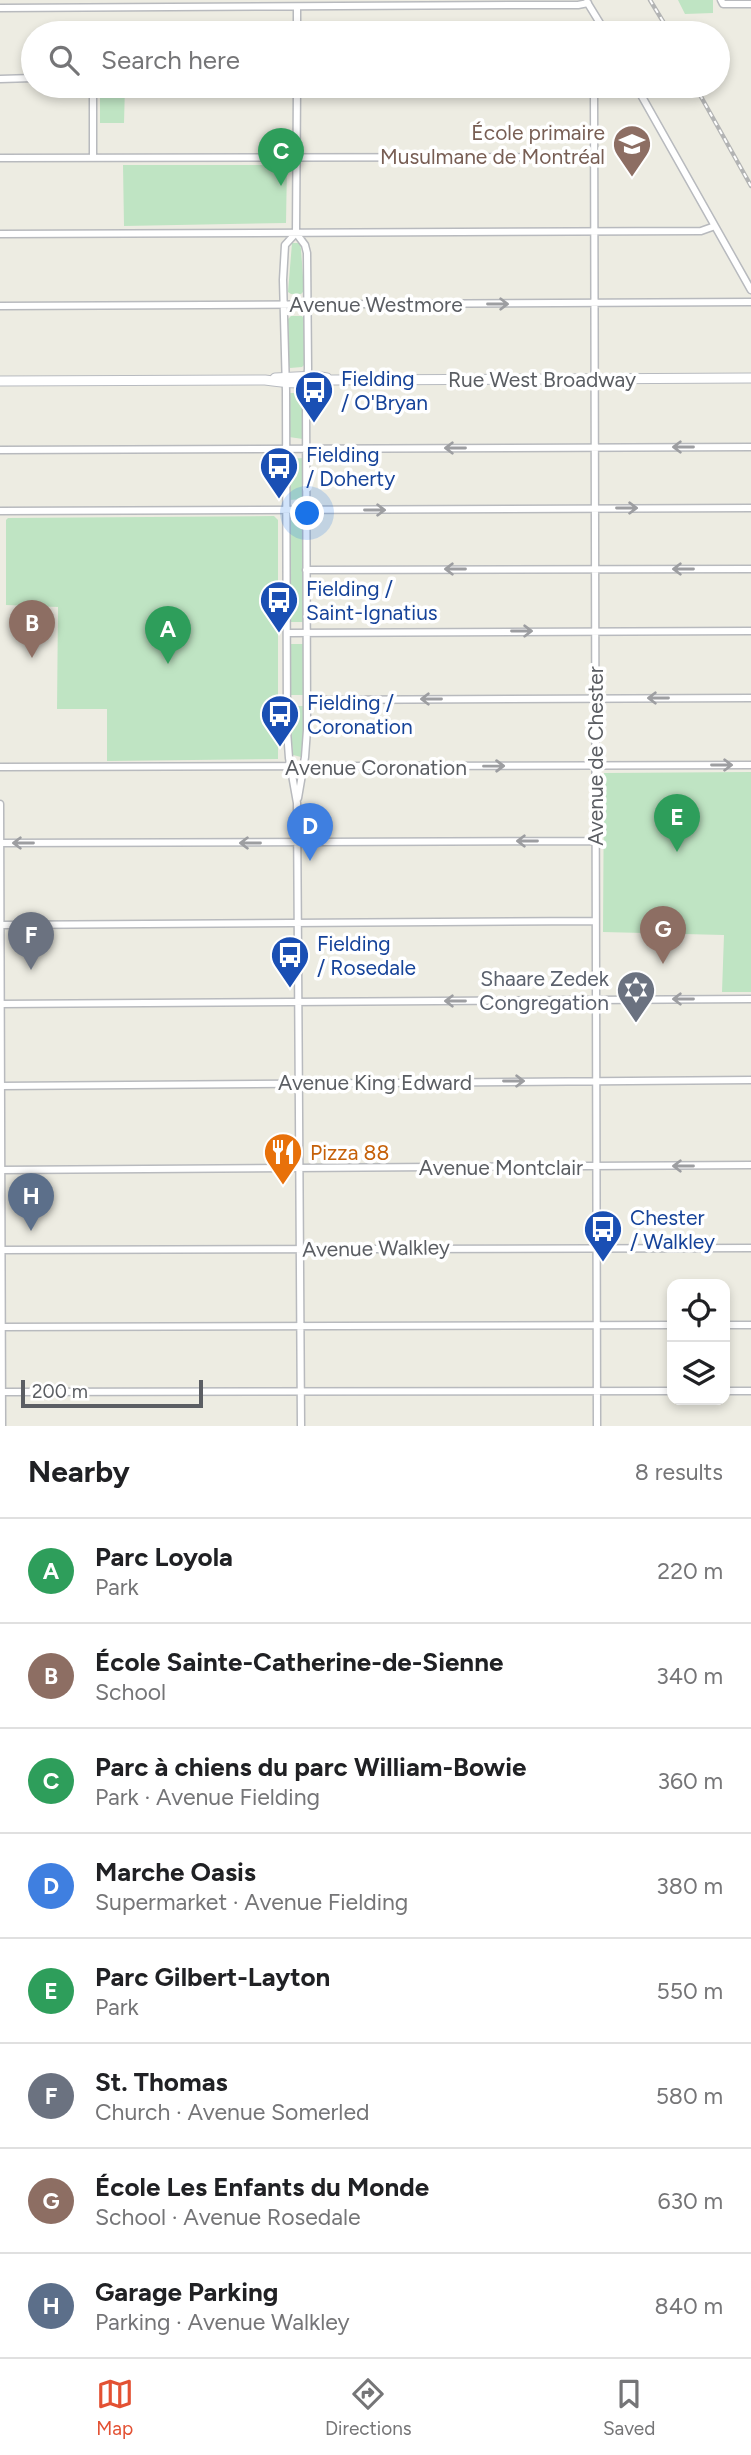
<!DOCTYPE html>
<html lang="en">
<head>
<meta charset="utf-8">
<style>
	body { margin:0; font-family:Figtree,sans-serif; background:#f2f2f2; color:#202124 }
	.controls { position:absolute; right:21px; bottom:21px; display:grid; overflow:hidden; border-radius:14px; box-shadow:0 4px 10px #0003 }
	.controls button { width:63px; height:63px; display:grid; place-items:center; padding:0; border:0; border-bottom:2px solid #e0e0e0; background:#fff; color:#202124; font:35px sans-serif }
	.scale { position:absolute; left:21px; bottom:18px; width:182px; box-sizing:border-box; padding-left:7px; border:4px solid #5b5e63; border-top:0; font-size:19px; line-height:24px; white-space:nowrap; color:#5b5e63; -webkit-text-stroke:5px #fff; paint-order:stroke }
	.you { position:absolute; left:308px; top:514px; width:24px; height:24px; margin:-18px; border:5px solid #fff; border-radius:50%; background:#1a73e8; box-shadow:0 0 0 10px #1a73e833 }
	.badge { display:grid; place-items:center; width:46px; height:46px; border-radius:50%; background:#e35133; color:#fff; font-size:23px; font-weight:700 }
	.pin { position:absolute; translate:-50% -58px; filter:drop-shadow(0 2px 4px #0008) }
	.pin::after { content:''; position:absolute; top:37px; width:24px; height:21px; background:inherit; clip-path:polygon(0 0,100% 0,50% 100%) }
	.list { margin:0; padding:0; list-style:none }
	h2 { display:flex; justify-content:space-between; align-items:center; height:91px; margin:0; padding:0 28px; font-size:30px }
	h2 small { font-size:23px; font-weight:400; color:#757577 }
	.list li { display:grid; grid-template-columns:46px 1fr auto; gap:21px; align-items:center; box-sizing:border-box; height:105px; padding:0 28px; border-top:2px solid #e0e0e0 }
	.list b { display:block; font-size:26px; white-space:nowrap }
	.list p { margin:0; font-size:23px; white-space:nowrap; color:#757577 }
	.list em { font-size:23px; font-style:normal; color:#757577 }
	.icon { flex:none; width:38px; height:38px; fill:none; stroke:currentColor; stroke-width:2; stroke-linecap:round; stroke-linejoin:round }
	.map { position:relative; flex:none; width:751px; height:1426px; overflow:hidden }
	.search { position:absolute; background:#fff; box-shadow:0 4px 10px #0003; left:21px; right:21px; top:21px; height:77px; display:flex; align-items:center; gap:18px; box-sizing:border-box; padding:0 24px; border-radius:38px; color:#757577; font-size:26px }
	.sheet { height:931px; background:#fff }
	nav { display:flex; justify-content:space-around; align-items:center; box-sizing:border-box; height:98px; border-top:2px solid #e0e0e0; background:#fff; font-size:19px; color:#757577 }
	nav a { display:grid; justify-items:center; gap:4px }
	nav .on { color:#e35133 }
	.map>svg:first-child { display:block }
	.green { fill:#bfe4c3 }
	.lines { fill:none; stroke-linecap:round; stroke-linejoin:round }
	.street-casing { stroke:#b8babe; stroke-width:9 }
	.secondary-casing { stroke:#b8bbc0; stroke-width:11 }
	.street { stroke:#fff; stroke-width:6 }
	.secondary { stroke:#fff; stroke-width:9 }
	.rail-casing { stroke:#b3b4b4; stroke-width:4.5 }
	.rail { stroke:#fff; stroke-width:2; stroke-dasharray:5; stroke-linecap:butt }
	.oneway { stroke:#9d9ea1 }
	.labels { text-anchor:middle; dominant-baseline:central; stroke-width:7; stroke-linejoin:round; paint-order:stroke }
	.education-label { font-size:21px; fill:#785e54; stroke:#fff; text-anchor:end }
	.street-label { font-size:21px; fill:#5b5e63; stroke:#fff }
	.transit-label { font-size:21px; fill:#164399; stroke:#fff; text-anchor:start }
	.worship-label { font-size:21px; fill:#5b616d; stroke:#fff; text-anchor:end }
	.food-label { font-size:21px; fill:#c56008; stroke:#fff; text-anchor:start }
</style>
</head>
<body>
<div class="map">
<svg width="751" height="1426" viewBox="0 0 751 1426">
	<rect width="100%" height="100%" fill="#edece2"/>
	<path class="green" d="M678 0H713V13L685 14Z
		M100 86H125L124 123H100Z
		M123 165H287L286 223 124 226Z
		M292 243H300L301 249 304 291 301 294H291L288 292Z
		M291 316H302L304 319V365L302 367 290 368 289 365 288 319Z
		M289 393H303V439L289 437Z
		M303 458 304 499 289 500V459Z
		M274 516 278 520V759L107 761V709H57L58 607 6 605V520L8 518Z
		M290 520H303L304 622H290L289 620Z
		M290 644H304L305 695H289Z
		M289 706H305L301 757 293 755Z
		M751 772V992H722L724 935 603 932 604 773Z"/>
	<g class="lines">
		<g class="street-casing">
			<path id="street" d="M721 0 723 4H751
				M587 2 606 33
				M297 7V33
				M0 8 518 5H578L588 3
				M0 79 33 78
				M93 86V158
				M297 86 296 233 305 245 307 253 308 369 306 391 307 730 305 757 298 798
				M594 86 597 1426
				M636 86 751 290
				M0 158 594 157
				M296 233 285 245 283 280 286 391 287 731 289 758 297 803 301 1426
				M0 234 701 231 715 226
				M0 306 751 302
				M0 450 751 447
				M0 511 751 508
				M306 570 751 569
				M287 633 751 631
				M307 700 751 698
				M0 767 751 765
				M0 804 2 1426
				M0 843 595 841
				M0 925 595 921
				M0 1004 751 999
				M0 1086 751 1080
				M0 1170 751 1165
				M0 1250 751 1248
				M725 1325H751
				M0 1327 672 1325
				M725 1391H751
				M0 1392 672 1391"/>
		</g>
		<g class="secondary-casing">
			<path id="secondary" d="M275 378 315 376 327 378
				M0 381 265 380C288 383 309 385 332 380L751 378"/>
		</g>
		<use href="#street" class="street"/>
		<use href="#secondary" class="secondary"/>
		<g class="rail-casing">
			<path id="rail" d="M650 0 670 33
				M695 86 751 186"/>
		</g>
		<use href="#rail" class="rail"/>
	</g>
	<defs><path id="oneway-shaft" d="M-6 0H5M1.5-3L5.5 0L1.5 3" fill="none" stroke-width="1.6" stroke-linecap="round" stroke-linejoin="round" transform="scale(1.75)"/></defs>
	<g class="oneway">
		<use href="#oneway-shaft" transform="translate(498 304)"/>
		<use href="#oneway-shaft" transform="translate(683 447) rotate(-180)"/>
		<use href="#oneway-shaft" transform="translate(455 448) rotate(180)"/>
		<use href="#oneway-shaft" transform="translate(627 508)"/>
		<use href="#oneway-shaft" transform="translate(375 510)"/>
		<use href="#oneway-shaft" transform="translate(455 569) rotate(180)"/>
		<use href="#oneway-shaft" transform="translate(683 569) rotate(180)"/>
		<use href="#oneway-shaft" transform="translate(522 631)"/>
		<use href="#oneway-shaft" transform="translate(658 698) rotate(180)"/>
		<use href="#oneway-shaft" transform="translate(431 699) rotate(180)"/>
		<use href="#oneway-shaft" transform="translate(722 765)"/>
		<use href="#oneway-shaft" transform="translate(494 766) rotate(-1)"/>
		<use href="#oneway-shaft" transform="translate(527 841) rotate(180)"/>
		<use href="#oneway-shaft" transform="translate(23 843) rotate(-180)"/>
		<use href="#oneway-shaft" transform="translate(250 843) rotate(-180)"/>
		<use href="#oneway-shaft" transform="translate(683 999) rotate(180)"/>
		<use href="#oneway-shaft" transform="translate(455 1001) rotate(180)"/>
		<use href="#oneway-shaft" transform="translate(514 1081)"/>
		<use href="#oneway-shaft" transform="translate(683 1166) rotate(180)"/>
	</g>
	<defs>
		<g id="school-pin" transform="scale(2.0125)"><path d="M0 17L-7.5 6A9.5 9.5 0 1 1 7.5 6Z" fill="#8d6e63" stroke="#fff"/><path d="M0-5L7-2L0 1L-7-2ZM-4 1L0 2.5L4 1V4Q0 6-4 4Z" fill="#fff"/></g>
		<g id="bus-pin" transform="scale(2.0125)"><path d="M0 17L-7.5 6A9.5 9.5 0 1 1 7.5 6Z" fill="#1a4fb4" stroke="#fff"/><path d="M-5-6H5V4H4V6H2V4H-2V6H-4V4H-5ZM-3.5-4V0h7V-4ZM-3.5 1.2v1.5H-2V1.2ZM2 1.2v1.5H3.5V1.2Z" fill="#fff"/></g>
		<g id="synagogue-pin" transform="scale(2.0125)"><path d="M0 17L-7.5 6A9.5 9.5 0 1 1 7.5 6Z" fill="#6b7280" stroke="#fff"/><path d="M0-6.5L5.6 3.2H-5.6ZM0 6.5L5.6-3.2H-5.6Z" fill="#fff"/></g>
		<g id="restaurant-pin" transform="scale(2.0125)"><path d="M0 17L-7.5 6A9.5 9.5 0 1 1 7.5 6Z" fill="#e8710a" stroke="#fff"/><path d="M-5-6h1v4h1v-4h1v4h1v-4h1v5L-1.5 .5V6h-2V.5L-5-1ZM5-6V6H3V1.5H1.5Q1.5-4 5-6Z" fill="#fff"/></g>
	</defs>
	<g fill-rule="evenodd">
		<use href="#school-pin" x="632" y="144"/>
		<use href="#bus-pin" x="314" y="390"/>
		<use href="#bus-pin" x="279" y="466"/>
		<use href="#bus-pin" x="279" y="600"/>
		<use href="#bus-pin" x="280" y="714"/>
		<use href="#bus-pin" x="290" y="955"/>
		<use href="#synagogue-pin" x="636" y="990"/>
		<use href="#restaurant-pin" x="283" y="1152"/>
		<use href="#bus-pin" x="603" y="1229"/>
	</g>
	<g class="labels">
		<g class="education-label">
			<text x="605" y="132">École primaire<tspan x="605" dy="24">Musulmane de Montréal</tspan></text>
		</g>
		<g class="street-label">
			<text x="376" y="304">Avenue Westmore</text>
			<text x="542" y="379">Rue West Broadway</text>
			<text transform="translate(595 756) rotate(-90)">Avenue de Chester</text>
			<text x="376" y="767">Avenue Coronation</text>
			<text x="375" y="1082">Avenue King Edward</text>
			<text x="501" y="1167">Avenue Montclair</text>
			<text transform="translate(376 1248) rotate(-1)">Avenue Walkley</text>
		</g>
		<g class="transit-label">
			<text x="341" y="378">Fielding<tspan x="341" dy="24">/ O'Bryan</tspan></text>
			<text x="306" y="454">Fielding<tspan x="306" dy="24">/ Doherty</tspan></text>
			<text x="306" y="588">Fielding /<tspan x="306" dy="24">Saint-Ignatius</tspan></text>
			<text x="307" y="702">Fielding /<tspan x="307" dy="24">Coronation</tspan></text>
			<text x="317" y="943">Fielding<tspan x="317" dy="24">/ Rosedale</tspan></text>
			<text x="630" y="1217">Chester<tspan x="630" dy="24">/ Walkley</tspan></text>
		</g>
		<g class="worship-label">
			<text x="609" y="978">Shaare Zedek<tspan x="609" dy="24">Congregation</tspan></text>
		</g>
		<g class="food-label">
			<text x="310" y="1152">Pizza 88</text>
		</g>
	</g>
</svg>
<div class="controls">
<button><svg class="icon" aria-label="locate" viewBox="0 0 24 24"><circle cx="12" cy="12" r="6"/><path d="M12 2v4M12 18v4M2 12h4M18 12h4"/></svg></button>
<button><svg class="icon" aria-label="layers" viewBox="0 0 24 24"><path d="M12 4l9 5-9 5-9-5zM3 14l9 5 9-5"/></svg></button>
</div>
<div class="scale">200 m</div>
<div class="you"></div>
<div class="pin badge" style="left:168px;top:664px;background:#2e9e5b">A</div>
<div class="pin badge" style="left:32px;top:658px;background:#8d6e63">B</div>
<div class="pin badge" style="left:281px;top:186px;background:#2e9e5b">C</div>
<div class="pin badge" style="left:310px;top:861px;background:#3f7fe0">D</div>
<div class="pin badge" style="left:677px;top:852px;background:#2e9e5b">E</div>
<div class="pin badge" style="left:31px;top:970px;background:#6b7280">F</div>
<div class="pin badge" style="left:663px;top:964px;background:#8d6e63">G</div>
<div class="pin badge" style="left:31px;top:1231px;background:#5c6f8a">H</div>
<div class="search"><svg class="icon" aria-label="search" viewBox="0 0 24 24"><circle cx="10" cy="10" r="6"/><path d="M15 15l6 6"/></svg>Search here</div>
</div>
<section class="sheet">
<h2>Nearby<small>8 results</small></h2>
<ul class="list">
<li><span class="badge" style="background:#2e9e5b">A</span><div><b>Parc Loyola</b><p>Park</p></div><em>220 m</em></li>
<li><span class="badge" style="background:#8d6e63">B</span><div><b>École Sainte-Catherine-de-Sienne</b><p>School</p></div><em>340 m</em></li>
<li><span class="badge" style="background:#2e9e5b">C</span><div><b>Parc à chiens du parc William-Bowie</b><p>Park · Avenue Fielding</p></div><em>360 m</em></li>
<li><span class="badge" style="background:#3f7fe0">D</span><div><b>Marche Oasis</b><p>Supermarket · Avenue Fielding</p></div><em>380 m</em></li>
<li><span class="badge" style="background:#2e9e5b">E</span><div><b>Parc Gilbert-Layton</b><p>Park</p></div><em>550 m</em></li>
<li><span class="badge" style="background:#6b7280">F</span><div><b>St. Thomas</b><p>Church · Avenue Somerled</p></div><em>580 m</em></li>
<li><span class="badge" style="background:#8d6e63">G</span><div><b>École Les Enfants du Monde</b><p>School · Avenue Rosedale</p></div><em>630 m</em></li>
<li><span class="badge" style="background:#5c6f8a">H</span><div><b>Garage Parking</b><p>Parking · Avenue Walkley</p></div><em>840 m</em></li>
</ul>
</section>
<nav>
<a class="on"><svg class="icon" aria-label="map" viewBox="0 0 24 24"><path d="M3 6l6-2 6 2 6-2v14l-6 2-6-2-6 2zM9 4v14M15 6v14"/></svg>Map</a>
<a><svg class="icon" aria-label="directions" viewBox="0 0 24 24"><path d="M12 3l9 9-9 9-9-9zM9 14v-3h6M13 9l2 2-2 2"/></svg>Directions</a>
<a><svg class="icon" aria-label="saved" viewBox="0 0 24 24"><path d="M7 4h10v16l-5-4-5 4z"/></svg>Saved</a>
</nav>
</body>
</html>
